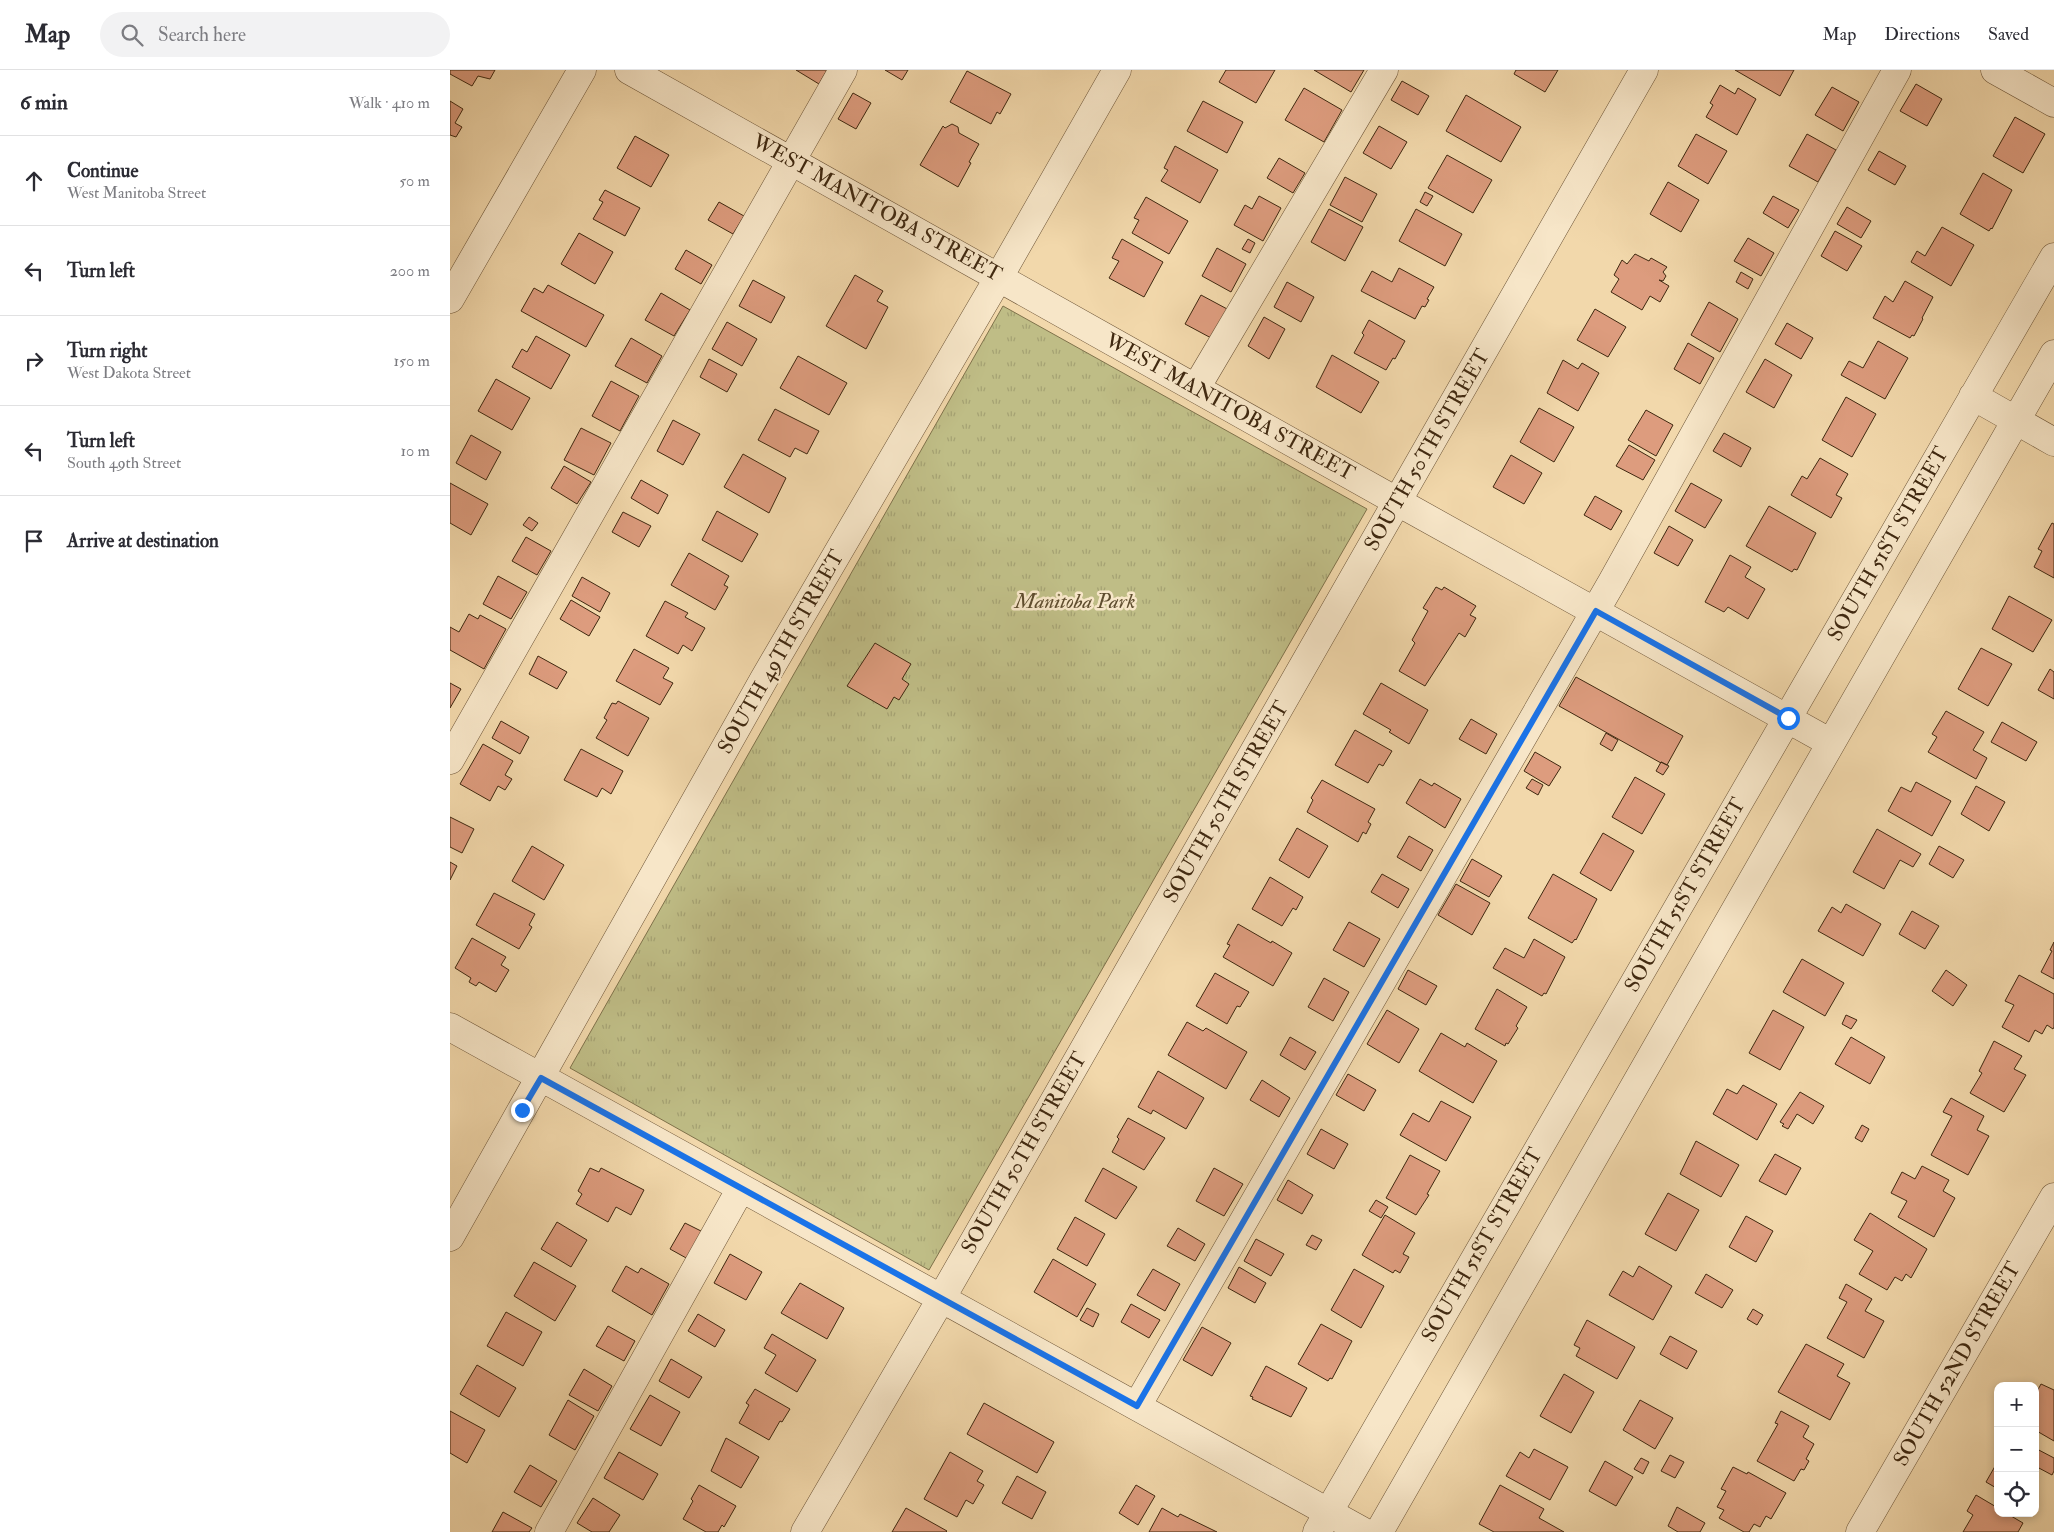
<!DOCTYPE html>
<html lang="en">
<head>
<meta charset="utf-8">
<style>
	body { margin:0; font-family:"IM FELL Double Pica",serif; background:#f2f2f3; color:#2b2b33 }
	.controls { position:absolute; right:15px; bottom:15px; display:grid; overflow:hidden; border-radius:10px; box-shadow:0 2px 8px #0003 }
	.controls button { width:45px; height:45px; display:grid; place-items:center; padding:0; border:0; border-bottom:1px solid #e1e1e2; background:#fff; color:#2b2b33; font:25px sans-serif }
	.stop { position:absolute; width:15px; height:15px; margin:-11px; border:4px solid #1a73e8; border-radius:50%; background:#fff }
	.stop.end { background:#1a73e8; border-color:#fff; box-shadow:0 1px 5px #0008 }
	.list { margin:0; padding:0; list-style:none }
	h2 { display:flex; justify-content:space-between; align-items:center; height:65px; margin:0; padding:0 20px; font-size:21px }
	h2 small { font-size:16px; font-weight:400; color:#7c7c81 }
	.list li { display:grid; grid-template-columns:32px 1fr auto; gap:15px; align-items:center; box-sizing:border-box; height:90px; padding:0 20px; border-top:1px solid #e1e1e2 }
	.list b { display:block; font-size:19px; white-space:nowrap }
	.list p { margin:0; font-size:16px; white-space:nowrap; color:#7c7c81 }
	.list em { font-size:16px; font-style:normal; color:#7c7c81 }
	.icon { flex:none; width:28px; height:28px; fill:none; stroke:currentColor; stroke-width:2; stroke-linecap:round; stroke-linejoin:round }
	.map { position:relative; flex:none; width:1604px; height:1462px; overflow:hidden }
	header { display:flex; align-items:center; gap:30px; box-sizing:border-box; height:70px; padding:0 25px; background:#fff; border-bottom:1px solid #e1e1e2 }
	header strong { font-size:24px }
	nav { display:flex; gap:28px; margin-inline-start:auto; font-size:18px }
	.search { width:350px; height:45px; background:#f2f2f3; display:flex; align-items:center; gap:12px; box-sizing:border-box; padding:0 18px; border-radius:28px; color:#7c7c81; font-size:19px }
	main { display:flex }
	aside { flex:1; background:#fff }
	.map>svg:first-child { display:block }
	.park { fill:url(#park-tufts); stroke:#7f724b }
	.building { fill:#dd9c7e; stroke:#3f2810 }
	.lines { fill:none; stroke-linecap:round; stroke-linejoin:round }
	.minor-casing { stroke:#6c5437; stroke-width:29 }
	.minor { stroke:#f7e6c8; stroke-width:28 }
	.route { stroke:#1a73e8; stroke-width:6 }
	.labels { text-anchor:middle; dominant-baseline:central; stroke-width:5; stroke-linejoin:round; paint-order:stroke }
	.street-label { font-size:21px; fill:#3f2810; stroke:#f7e6c8 }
	.park-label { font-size:21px; font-style:italic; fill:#5f4d2e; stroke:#f7e6c8 }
</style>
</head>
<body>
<header>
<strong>Map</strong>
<div class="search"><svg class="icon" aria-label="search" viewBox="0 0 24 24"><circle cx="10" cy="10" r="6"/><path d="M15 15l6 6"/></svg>Search here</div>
<nav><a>Map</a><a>Directions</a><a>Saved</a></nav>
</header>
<main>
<aside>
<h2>6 min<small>Walk · 410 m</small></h2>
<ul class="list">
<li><svg class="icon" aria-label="ahead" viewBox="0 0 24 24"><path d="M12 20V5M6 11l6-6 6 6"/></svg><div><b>Continue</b><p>West Manitoba Street</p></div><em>50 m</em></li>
<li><svg class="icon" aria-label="left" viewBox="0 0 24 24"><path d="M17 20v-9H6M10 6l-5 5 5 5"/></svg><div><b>Turn left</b></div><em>200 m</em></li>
<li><svg class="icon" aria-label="right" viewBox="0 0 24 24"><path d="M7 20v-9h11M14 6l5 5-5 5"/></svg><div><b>Turn right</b><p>West Dakota Street</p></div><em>150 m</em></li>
<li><svg class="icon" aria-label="left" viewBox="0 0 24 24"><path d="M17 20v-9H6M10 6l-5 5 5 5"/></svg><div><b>Turn left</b><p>South 49th Street</p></div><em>10 m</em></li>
<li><svg class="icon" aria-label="arrive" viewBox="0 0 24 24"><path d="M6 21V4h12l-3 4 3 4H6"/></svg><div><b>Arrive at destination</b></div></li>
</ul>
</aside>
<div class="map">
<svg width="1604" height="1462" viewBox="0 0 1604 1462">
	<defs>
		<pattern id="park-tufts" width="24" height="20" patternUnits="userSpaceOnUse" patternTransform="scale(1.25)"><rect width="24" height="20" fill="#bfbd86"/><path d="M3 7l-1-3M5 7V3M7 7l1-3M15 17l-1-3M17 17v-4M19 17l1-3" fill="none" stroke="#a5a273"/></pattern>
	</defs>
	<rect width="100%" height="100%" fill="#f2d8ab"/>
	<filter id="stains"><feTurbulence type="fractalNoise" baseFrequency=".004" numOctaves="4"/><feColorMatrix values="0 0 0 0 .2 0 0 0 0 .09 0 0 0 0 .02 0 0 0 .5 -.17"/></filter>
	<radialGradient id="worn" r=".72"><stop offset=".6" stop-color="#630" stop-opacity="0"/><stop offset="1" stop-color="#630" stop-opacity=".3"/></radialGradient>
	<path class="park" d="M553 236 917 439 479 1200 120 998Z"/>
	<path class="building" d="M0 0H45L40 9 28 6 22 16 0 4Z
		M346 0H377L369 14Z
		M435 0H458L452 10Z
		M776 0H825L806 33 769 12Z
		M864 0H914L901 22Z
		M1066 0H1108L1095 22 1064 4Z
		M1285 0H1344L1330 26Z
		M517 1 561 24 550 44 547 42 541 54 500 32Z
		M952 11 979 26 968 45 941 30Z
		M1466 14 1492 29 1477 56 1450 41Z
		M1270 15 1285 24 1288 18 1306 29 1287 65 1256 47 1263 35 1260 33Z
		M1382 17 1409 32 1393 61 1365 45Z
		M854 18 892 40 874 72 835 50Z
		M403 23 421 33 406 59 388 49Z
		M1016 25 1071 57 1051 92 996 61Z
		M0 31 13 39 5 53 12 57 6 67 0 65Z
		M753 31 793 52 777 83 737 61Z
		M1565 47 1595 64 1573 103 1543 86Z
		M502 54 508 57 509 63 529 74 519 92 521 93 508 117 470 95 493 56 495 58Z
		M929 56 957 72 941 99 913 83Z
		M1246 64 1277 81 1258 114 1228 96Z
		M1357 64 1386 80 1368 112 1339 96Z
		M185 66 219 85 201 117 167 98Z
		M725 76 768 100 750 133 711 111 718 100 714 98Z
		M1429 81 1456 96 1445 115 1418 100Z
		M997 85 1042 110 1023 143 978 118Z
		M829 88 855 103 843 123 817 108Z
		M1533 103 1562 120 1542 159 1541 158 1539 161 1510 144Z
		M895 107 927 124 912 152 880 135Z
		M1218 112 1249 130 1231 162 1200 144Z
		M155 120 190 138 175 166 143 149 153 132 149 130Z
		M975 122 983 126 977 136 970 132Z
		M809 126 831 138 813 171 784 155 795 135 802 139Z
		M1323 126 1349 140 1338 158 1313 143Z
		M696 127 738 151 719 184 682 163 689 150 684 148Z
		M269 132 294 146 283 164 258 150Z
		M1397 137 1421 151 1411 168 1387 154Z
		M879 139 913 157 895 191 861 172Z
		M966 139 1012 164 995 196 949 171Z
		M1492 157 1524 175 1501 216 1461 192 1467 181 1475 186Z
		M1385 161 1412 176 1397 201 1371 186Z
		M129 163 163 182 145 214 111 194Z
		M1298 168 1324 183 1311 206 1284 191Z
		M672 169 713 192 694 227 659 208 669 191 662 188Z
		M798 169 805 173 800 183 792 179Z
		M767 178 796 194 781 222 752 206Z
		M236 180 262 195 251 214 225 199Z
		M1185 184 1199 191 1201 188 1217 197 1213 202 1216 206 1213 211 1209 210 1219 216 1210 232 1200 226 1192 240 1161 222 1169 209 1164 205 1172 190 1177 194Z
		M949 198 984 217 977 229 979 230 975 237 972 236 965 249 911 221 922 201 942 212Z
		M1291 202 1303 209 1298 219 1286 212Z
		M405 205 433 221 427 231 438 237 416 279 376 256Z
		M303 210 335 227 321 253 289 236Z
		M1455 211 1483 227 1472 248 1473 249 1464 266 1462 265 1460 268 1423 248 1435 226 1443 232Z
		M837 212 864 227 851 252 824 237Z
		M98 215 154 245 136 277 71 241 84 218 93 223Z
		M211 223 240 240 224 266 195 250Z
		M751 225 779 240 763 269 735 254Z
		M1259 232 1288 249 1270 282 1241 265Z
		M1145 239 1176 257 1158 287 1127 270Z
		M814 247 835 259 819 289 798 276Z
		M919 250 955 271 945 289 943 288 936 300 904 283 914 265 912 263Z
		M277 252 307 269 292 296 262 279Z
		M1337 253 1363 268 1351 289 1325 274Z
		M86 266 120 285 101 319 62 297 72 279 77 282Z
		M181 268 212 286 197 313 165 296Z
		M1428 271 1458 288 1435 329 1391 305 1399 291 1413 298Z
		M1238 273 1264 288 1250 314 1224 299Z
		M882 285 929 312 911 343 866 317Z
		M348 286 397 313 379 345 330 318Z
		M259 289 287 304 277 322 250 307Z
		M1315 289 1342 305 1324 338 1296 322Z
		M1113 290 1128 299 1132 293 1149 303 1128 341 1097 323Z
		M46 309 80 328 62 360 28 341Z
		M161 311 189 326 170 361 142 346Z
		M1396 327 1426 344 1402 387 1372 370Z
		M1089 338 1124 357 1104 392 1070 372Z
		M325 339 369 361 357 384 345 378 340 387 308 370Z
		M1196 340 1223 355 1206 386 1178 370Z
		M223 350 250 364 233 395 207 381Z
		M131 358 161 373 144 405 114 390Z
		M1274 363 1301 378 1291 397 1263 381Z
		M21 365 51 382 36 410 6 393Z
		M1179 375 1205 390 1193 410 1166 396Z
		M293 384 336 408 319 443 274 417Z
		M1061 385 1092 403 1074 434 1043 417Z
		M1370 388 1398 404 1386 425 1392 428 1381 448 1341 425 1352 406 1357 409Z
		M114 396 141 412 127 434 101 418Z
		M191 410 218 425 208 444 181 428Z
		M0 413 38 434 21 465 0 453Z
		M1241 413 1272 430 1255 458 1225 441Z
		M1145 426 1172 441 1161 460 1134 445Z
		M1319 436 1366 463 1347 500 1344 499 1342 502 1296 476Z
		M267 441 308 464 292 492 252 470Z
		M173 442 201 456 189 477 162 462Z
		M79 447 88 453 82 461 73 455Z
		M1602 453 1604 454V508L1584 497 1592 481 1588 479Z
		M1219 456 1243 470 1228 496 1204 483Z
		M76 467 101 481 87 505 62 491Z
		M239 483 279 506 274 515 278 517 265 540 221 515Z
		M1280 485 1301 497 1295 507 1315 519 1298 549 1278 537 1274 542 1255 532Z
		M48 506 77 522 61 549 33 534Z
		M132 507 160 523 150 542 122 526Z
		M986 517 992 520 994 517 1026 536 1020 545 1026 548 1015 567 1009 563 975 616 949 601 965 573 962 570 978 541 973 538Z
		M1559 526 1602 550 1583 582 1542 559Z
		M121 530 150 547 139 566 110 549Z
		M215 531 238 543 235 547 255 558 242 581 233 575 228 584 196 566Z
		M19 544 28 549 30 545 56 559 34 599 0 580V557L9 562Z
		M425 573 461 594 452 609 459 614 449 630 444 627 437 639 397 616Z
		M1531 578 1562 594 1538 636 1508 619Z
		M184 579 219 598 213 608 223 613 210 635 166 611Z
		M88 586 117 602 107 619 79 604Z
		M1600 599 1604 602V629L1588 620Z
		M1126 607 1233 666 1217 695 1211 692V693L1109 636Z
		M0 613 11 619 0 638Z
		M931 613 978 640 959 674 939 662 941 660 913 644Z
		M168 631 199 648 178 686 146 668 157 650 154 648 162 633 166 634Z
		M1496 641 1534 662 1523 680 1537 688 1526 709 1478 682 1487 667 1482 664Z
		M1021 649 1047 664 1036 684 1009 669Z
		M51 651 79 667 70 684 42 668Z
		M1552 652 1587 672 1576 691 1541 672Z
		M905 660 942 681 933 696 929 694 918 713 885 695Z
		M1156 663 1168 670 1162 681 1150 674Z
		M33 674 63 691 55 705 62 709 55 720 48 716 40 731 10 714Z
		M131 679 173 701 161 724 152 718 147 727 114 710Z
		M1085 682 1111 697 1099 716 1074 701Z
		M1211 692 1219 696 1213 705 1206 701Z
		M1185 707 1215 724 1192 764 1162 747Z
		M970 709 982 716 984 713 1011 729 995 758 956 733Z
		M1082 709 1093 715 1088 725 1076 718Z
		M872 710 925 739 918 752 921 754 916 764 913 762 908 772 857 742 863 730 861 728Z
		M1466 712 1501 731 1482 766 1438 741 1451 717 1461 722Z
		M1526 716 1555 732 1539 761 1511 744Z
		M0 747 24 759 12 783 0 777Z
		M847 758 878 776 859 808 829 790Z
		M1427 759 1471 784 1463 797 1450 790 1434 819 1403 802Z
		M1153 763 1184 781 1161 821 1130 803Z
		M959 766 983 780 971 801 947 787Z
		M82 776 114 795 94 830 62 811Z
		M1489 776 1514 790 1503 808 1479 794Z
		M1022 789 1052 806 1039 827 1010 811Z
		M0 792 7 796 0 810Z
		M932 804 959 819 948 838 921 822Z
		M1103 804 1147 829 1126 870 1125 869 1122 873 1078 848Z
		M820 807 853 827 846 840 843 838 832 856 802 839Z
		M1006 814 1040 833 1022 865 988 845Z
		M44 823 85 844 79 855 82 857 69 879 26 855Z
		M1396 834 1431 854 1413 886 1368 861 1382 837 1391 843Z
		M1462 841 1489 856 1475 879 1449 864Z
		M899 852 930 869 914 897 883 880Z
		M788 854 821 873 822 871 842 883 823 916 773 887 780 875 777 874Z
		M22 868 56 887 51 895 59 900 46 922 29 912 26 916 19 912 21 908 5 898Z
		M1084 869 1115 887 1096 924 1094 923 1092 926 1043 898 1055 878 1074 888Z
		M1604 872V909L1591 902 1602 881 1600 880Z
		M1352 889 1394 913 1375 946 1333 922Z
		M958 900 987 916 976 935 948 919Z
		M1496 900 1517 915 1503 936 1482 921Z
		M765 903 799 922 790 937 787 936 777 954 746 936Z
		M1569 905 1604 924V957L1603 959 1597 955 1592 964 1585 960 1579 972 1552 957 1564 935 1555 931Z
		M874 908 899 922 883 951 858 937Z
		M1047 919 1077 937 1066 956 1068 958 1058 974 1056 973 1055 976 1025 959Z
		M937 940 969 959 949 993 917 974Z
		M1323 940 1354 957 1330 1000 1299 983Z
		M1396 945 1407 950 1401 959 1392 954Z
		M737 952 753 961 756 958 797 982 776 1019 718 985Z
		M991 963 1015 977 1017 973 1047 991 1023 1033 969 1001Z
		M840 967 866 982 855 1000 830 985Z
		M1401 967 1435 987 1420 1014 1385 994Z
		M1544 971 1572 986 1564 999 1576 1005 1554 1042 1520 1023 1532 1003 1529 1001Z
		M708 1001 754 1028 736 1059 703 1040 701 1044 688 1037Z
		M898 1004 926 1020 914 1041 886 1025Z
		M812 1010 840 1028 829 1047 800 1030Z
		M1293 1015 1327 1034 1307 1070 1263 1044 1277 1019 1287 1024Z
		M1350 1022 1374 1036 1363 1054 1347 1044 1338 1059 1332 1056 1334 1054 1330 1052Z
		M1501 1028 1534 1046 1527 1060 1539 1066 1518 1105 1481 1085 1502 1046 1493 1042Z
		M991 1031 1021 1047 996 1091 950 1065 963 1043 979 1052Z
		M678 1048 715 1068 694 1100 662 1082 669 1069 667 1067Z
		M1412 1055 1419 1059 1412 1072 1405 1068Z
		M871 1059 898 1074 884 1099 857 1084Z
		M1246 1071 1289 1095 1271 1127 1230 1104Z
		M1325 1084 1351 1098 1336 1125 1309 1111Z
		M960 1085 990 1101 977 1124 979 1125 966 1145 936 1128Z
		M1472 1096 1499 1110 1493 1121 1505 1128 1484 1167 1448 1147 1457 1131 1441 1123 1452 1102 1465 1109Z
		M140 1098 149 1102 151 1098 194 1120 181 1145 166 1137 158 1152 126 1134 132 1124 128 1121Z
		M653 1098 687 1117 666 1149 635 1131Z
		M764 1098 793 1114 774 1146 746 1131Z
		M838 1110 863 1125 852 1144 827 1130Z
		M1218 1123 1249 1140 1226 1181 1195 1164Z
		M926 1130 938 1137 931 1148 919 1141Z
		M1420 1143 1477 1179 1461 1208 1456 1204 1452 1211 1445 1207 1437 1220 1409 1204 1423 1181 1404 1170Z
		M935 1145 965 1163 953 1184 959 1187 950 1203 945 1200 943 1203 912 1185Z
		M1296 1146 1323 1161 1306 1192 1279 1177Z
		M625 1147 655 1164 637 1196 607 1179Z
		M107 1152 137 1170 121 1197 91 1179Z
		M235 1153 253 1162 238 1189 220 1179Z
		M728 1158 755 1174 745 1191 717 1176Z
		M862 1165 872 1170 866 1180 856 1175Z
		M806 1169 834 1184 821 1206 794 1191Z
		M280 1184 312 1202 296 1230 264 1213Z
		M603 1189 646 1214 627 1247 584 1222Z
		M84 1192 126 1216 105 1251 64 1226Z
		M176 1196 188 1203 191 1198 219 1214 202 1245 162 1221Z
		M1189 1196 1222 1216 1203 1250 1159 1225 1173 1201 1183 1207Z
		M789 1197 816 1213 805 1233 778 1218Z
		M703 1199 730 1214 715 1241 687 1225Z
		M904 1199 934 1216 911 1258 881 1240Z
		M1256 1204 1283 1220 1272 1238 1245 1223Z
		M350 1213 394 1238 377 1269 331 1243Z
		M1396 1214 1422 1229 1415 1241 1434 1251 1414 1288 1377 1268 1397 1232 1389 1228Z
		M681 1234 710 1250 699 1268 671 1252Z
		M637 1238 649 1244 643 1257 630 1250Z
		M1303 1239 1313 1245 1307 1255 1297 1249Z
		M56 1242 92 1262 73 1296 37 1276Z
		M248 1244 275 1260 265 1277 238 1261Z
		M1137 1250 1185 1277 1167 1309 1126 1286 1130 1278 1124 1275Z
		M871 1254 902 1271 882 1309 880 1308 878 1311 848 1294Z
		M158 1256 185 1271 174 1291 146 1276Z
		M752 1257 781 1273 762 1306 733 1290Z
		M322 1264 366 1290 347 1322 315 1303 326 1285 314 1278Z
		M1220 1266 1247 1281 1237 1299 1210 1284Z
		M1356 1274 1394 1294 1387 1306 1400 1313 1380 1350 1328 1322Z
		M221 1289 252 1307 239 1328 209 1311Z
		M27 1295 66 1318 49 1347 10 1324Z
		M816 1296 857 1318 841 1347 802 1329 803 1327 800 1326Z
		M134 1299 162 1316 148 1341 119 1325Z
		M1114 1304 1144 1322 1121 1363 1090 1346Z
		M1591 1314 1604 1320V1371L1585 1360V1325Z
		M305 1319 340 1339 332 1352 330 1351 319 1370 289 1353 299 1335 296 1333Z
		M200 1325 230 1342 211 1376 180 1359Z
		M118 1330 144 1346 125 1380 99 1365Z
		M1190 1330 1223 1348 1205 1379 1173 1360Z
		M534 1333 604 1372 587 1403 517 1364Z
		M0 1341 35 1360 17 1393 0 1383Z
		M1331 1341 1359 1356 1353 1367 1364 1374 1356 1389 1359 1391 1354 1400 1351 1399 1344 1411 1307 1391 1328 1354 1325 1353Z
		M276 1368 309 1387 291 1418 261 1401Z
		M1585 1378 1604 1388V1401L1602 1405 1587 1397 1585 1400Z
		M1084 1379 1118 1397 1100 1430 1056 1406 1070 1382 1079 1388Z
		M169 1382 208 1404 193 1430 154 1408Z
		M500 1382 533 1401 527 1411 534 1415 523 1434 516 1430 507 1447 474 1429Z
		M1220 1385 1234 1392 1225 1408 1211 1401Z
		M1191 1388 1199 1392 1193 1404 1184 1399Z
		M1155 1391 1183 1407 1166 1436 1139 1421Z
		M1548 1391V1419L1536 1412Z
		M80 1395 107 1411 91 1437 64 1422Z
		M1283 1397 1297 1404 1298 1402 1336 1423 1321 1449 1316 1446 1310 1457 1304 1454 1299 1462H1294L1269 1448 1274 1440 1267 1437 1276 1421 1271 1419Z
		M567 1406 596 1422 582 1449 552 1433Z
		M249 1415 286 1436 274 1457 272 1455 268 1462H256L233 1449 243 1431 241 1429Z
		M686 1415 705 1426 688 1455 669 1443Z
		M1050 1415 1094 1439 1089 1448 1114 1462H1044L1029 1454Z
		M1526 1425 1548 1438V1443H1556L1573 1453 1568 1462H1513L1523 1445 1517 1441Z
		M143 1428 170 1445 159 1462H142L127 1453Z
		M1227 1437 1255 1453 1250 1462H1228L1218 1456Z
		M456 1438 497 1461 496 1462H442Z
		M712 1438 728 1447 730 1444 767 1462H699Z
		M53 1442 82 1458 79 1462H42Z"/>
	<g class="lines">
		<g class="minor-casing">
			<path id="minor" d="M179 0 948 432 1381 673
				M1545 0 1604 33
				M0 229 132 0
				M746 318 934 0
				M1523 326 1604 372
				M0 690 393 0
				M0 957 914 1462
				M0 1167 314 609 549 207 667 0
				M687 1336 1162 512 1447 0
				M99 1462 291 1118
				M355 1462 491 1229 1194 0
				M867 1462 1604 187
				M929 1462 1604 284
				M1410 1462 1604 1127"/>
		</g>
		<use href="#minor" class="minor"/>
	</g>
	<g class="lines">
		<path class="route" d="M72 1040 91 1008 687 1336 1146 541 1338 648"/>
	</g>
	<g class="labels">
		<g class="street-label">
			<text transform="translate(427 138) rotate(29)">WEST MANITOBA STREET</text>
			<text transform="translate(780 337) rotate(29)">WEST MANITOBA STREET</text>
			<text transform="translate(977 380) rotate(-60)">SOUTH 50TH STREET</text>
			<text transform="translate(1438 474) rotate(-60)">SOUTH 51ST STREET</text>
			<text transform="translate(331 582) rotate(-60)">SOUTH 49TH STREET</text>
			<text transform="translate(776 732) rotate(-60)">SOUTH 50TH STREET</text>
			<text transform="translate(1235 825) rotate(-60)">SOUTH 51ST STREET</text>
			<text transform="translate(574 1083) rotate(-60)">SOUTH 50TH STREET</text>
			<text transform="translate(1032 1175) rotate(-60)">SOUTH 51ST STREET</text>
			<text transform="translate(1507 1294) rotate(-60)">SOUTH 52ND STREET</text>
		</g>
		<g class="park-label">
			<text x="625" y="531">Manitoba Park</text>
		</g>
	</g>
	<rect width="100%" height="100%" filter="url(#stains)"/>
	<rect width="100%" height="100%" fill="url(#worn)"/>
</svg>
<div class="controls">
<button>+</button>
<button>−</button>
<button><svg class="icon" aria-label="locate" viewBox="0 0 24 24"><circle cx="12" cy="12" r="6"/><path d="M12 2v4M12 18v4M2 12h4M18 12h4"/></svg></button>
</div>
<div class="stop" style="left:1338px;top:648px"></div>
<div class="stop end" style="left:72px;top:1040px"></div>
</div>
</main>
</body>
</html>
